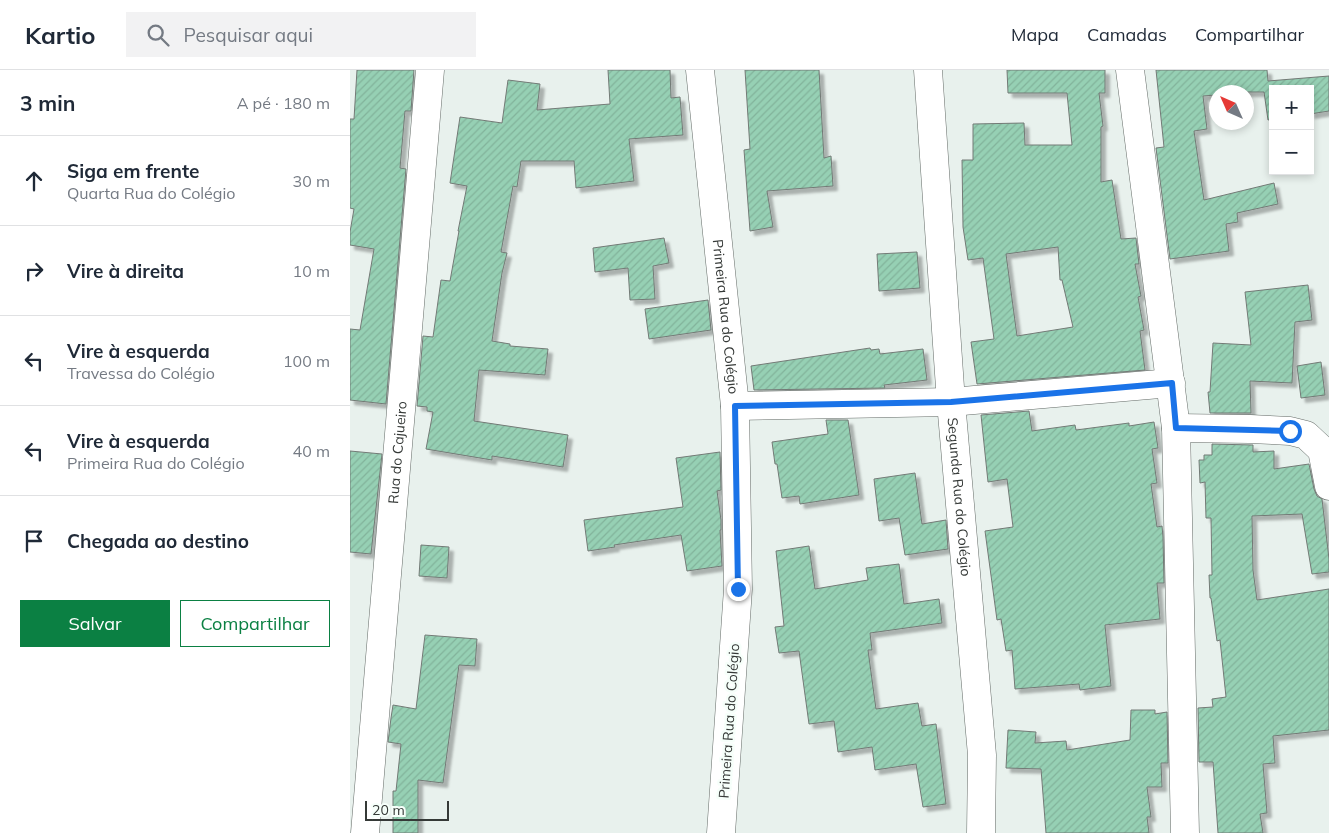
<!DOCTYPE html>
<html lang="pt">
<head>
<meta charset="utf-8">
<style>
	body { margin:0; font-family:Mulish,sans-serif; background:#f2f2f3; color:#1f2937 }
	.controls { position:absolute; right:15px; top:15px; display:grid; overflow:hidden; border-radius:0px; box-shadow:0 2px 8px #0003 }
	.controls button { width:45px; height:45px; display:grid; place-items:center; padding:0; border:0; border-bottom:1px solid #e0e1e3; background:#fff; color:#1f2937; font:25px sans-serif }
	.compass { position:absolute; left:859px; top:15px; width:45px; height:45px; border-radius:50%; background:#fff; box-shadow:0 2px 8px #0003; rotate:315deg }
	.scale { position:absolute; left:15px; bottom:12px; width:84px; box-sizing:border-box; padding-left:5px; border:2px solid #353937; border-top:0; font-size:14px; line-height:18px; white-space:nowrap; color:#353937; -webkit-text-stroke:4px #f6fffa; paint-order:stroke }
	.stop { position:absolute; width:15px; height:15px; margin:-11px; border:4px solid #1a73e8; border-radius:50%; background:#fff }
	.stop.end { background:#1a73e8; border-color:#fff; box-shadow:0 1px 5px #0008 }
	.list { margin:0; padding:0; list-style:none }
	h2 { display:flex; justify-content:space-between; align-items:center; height:65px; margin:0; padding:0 20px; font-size:21px }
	h2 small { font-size:16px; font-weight:400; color:#747a83 }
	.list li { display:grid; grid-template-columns:32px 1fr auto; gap:15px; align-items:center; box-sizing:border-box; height:90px; padding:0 20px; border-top:1px solid #e0e1e3 }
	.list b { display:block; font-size:19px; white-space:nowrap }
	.list p { margin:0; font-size:16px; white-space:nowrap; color:#747a83 }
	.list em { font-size:16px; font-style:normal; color:#747a83 }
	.actions { display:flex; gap:10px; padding:15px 20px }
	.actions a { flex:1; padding:11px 0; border:1px solid #0b8043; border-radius:0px; text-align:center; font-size:18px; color:#0b8043 }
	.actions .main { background:#0b8043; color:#fff }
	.icon { flex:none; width:28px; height:28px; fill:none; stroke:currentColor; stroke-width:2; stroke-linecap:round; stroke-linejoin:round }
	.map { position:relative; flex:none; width:979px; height:763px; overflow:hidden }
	header { display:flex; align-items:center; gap:30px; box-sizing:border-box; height:70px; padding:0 25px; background:#fff; border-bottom:1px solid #e0e1e3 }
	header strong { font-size:24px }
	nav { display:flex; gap:28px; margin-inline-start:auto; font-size:18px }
	.search { width:350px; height:45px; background:#f2f2f3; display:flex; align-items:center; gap:12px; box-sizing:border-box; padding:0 18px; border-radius:0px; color:#747a83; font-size:19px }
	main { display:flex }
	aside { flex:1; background:#fff }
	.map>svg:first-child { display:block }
	.building { fill:url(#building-hatch); stroke:#737a76; fill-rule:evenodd; filter:url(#shadow) }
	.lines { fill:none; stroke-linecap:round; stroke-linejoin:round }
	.street-casing { stroke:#646b67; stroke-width:29 }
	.street { stroke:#fff; stroke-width:28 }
	.route { stroke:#1a73e8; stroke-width:6 }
	.labels { text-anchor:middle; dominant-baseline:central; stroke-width:5; stroke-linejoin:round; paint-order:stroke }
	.street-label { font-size:14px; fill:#353937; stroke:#f6fffa }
</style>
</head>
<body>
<header>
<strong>Kartio</strong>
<div class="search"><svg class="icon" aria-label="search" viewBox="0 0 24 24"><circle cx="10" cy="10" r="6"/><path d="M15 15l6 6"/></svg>Pesquisar aqui</div>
<nav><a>Mapa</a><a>Camadas</a><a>Compartilhar</a></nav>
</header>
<main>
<aside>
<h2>3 min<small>A pé · 180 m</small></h2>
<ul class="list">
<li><svg class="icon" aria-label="ahead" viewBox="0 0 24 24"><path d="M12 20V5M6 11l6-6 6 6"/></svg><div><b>Siga em frente</b><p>Quarta Rua do Colégio</p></div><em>30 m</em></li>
<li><svg class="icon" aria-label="right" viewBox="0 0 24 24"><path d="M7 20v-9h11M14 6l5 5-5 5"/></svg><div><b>Vire à direita</b></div><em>10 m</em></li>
<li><svg class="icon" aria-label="left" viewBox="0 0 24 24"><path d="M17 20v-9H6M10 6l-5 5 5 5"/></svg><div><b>Vire à esquerda</b><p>Travessa do Colégio</p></div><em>100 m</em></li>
<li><svg class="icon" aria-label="left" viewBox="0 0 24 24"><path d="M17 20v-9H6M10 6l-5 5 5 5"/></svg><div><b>Vire à esquerda</b><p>Primeira Rua do Colégio</p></div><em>40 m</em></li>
<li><svg class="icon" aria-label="arrive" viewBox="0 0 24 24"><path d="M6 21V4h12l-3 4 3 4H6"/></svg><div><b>Chegada ao destino</b></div></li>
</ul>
<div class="actions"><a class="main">Salvar</a><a>Compartilhar</a></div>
</aside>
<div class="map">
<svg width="979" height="763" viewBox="0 0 979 763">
	<defs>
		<pattern id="building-hatch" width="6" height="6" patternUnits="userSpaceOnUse" patternTransform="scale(1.25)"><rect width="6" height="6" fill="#96d0b4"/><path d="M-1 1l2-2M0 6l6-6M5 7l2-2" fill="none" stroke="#82b39b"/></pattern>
		<filter id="shadow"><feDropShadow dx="4.5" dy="4.5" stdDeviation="1" flood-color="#0004"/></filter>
	</defs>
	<rect width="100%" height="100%" fill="#e8f1ed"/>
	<path class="building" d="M7 0H64L61 41H55L50 98 56 99 36 334 0 330V259L10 260 24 179 0 175V162L4 139 0 138V49H4Z
		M258 0H320L321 28 330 27 333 65 279 69 284 111 226 118 224 91H171L167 117 163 116 151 182 157 183 152 203 142 271 160 274V276L198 279 195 305 129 300 124 351 218 365 213 397 142 386V390L76 379 83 342 77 341V337L67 336 73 266 83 267 91 210 100 211 109 161H108L117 116 100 113 110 47 152 53 158 10 190 14 187 40 260 34Z
		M395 0H469L474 88 481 86 483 116 417 121 423 157 400 161 394 80 400 79Z
		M657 0H755V23H749L753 56 751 57V112L762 110 771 169 786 168 789 194H785L791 226 788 227 794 260 790 261 795 300 627 314 621 272 644 269 633 188 618 190 613 157 612 90H623V54L674 53 675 75H722L717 23H658ZM708 177 710 210H712L723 257 667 266 656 184Z
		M806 0H917L918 11 979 6V41L960 44V19H923V49L918 50 914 22H866V25L853 26 857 59 844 61 854 130 924 113 928 134 887 143 888 152 876 154 879 181 820 189 806 78 814 77Z
		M314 168 319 193 303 196 305 229 280 230 278 198 245 202 243 178Z
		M567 182 570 218 529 221 527 184Z
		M958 215 962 250 945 252 942 313 900 311 901 343H860L858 322H860L863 273 901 275 895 222Z
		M358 230 361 260 299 269 295 239Z
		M520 278 521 280 529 279 530 284 573 279 577 310 534 315 535 318 404 320 401 296Z
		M971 292 975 325 951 328 947 296Z
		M679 341 682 361 725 355 726 360 779 353V356L804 352 808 378 802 379 807 413 801 414 807 457 812 456 813 467 814 513H807L810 549 755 555 761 616 730 620 729 614 665 619 662 580 656 581 651 549 647 550 635 461 663 457 657 409 638 412 631 345Z
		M476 350H498L509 425 450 434 449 426 432 428 427 394H425L422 372 478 364Z
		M862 374 903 375V382L924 381V399L959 394 964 419 967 426 972 429 979 489V502L962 504 952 444 902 446 903 500 907 530 979 519V660L923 666 925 693 913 694 917 743 910 744 913 763H868L863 692H849L848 638 863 637 862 629 876 627 870 570 867 571 861 528H860L859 505H862L861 448H856L855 412 850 413 849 390H854V385H862Z
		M0 381 32 384 21 484 0 482Z
		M370 382 371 420 367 421 371 450V460H370L372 496 337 501 331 465 264 475 265 477 238 481 234 450 333 437 326 388Z
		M565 403 572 454 596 450 598 479 555 485 549 448 529 451 524 409Z
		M71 475 99 477 97 508 69 506Z
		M459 476 465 519 518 510 516 498 549 494 554 534 589 529 592 553 520 563 522 580H518L526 639 568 633 572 656 586 654 596 734 573 737 566 694 525 700 522 677 488 682 484 651 459 654 449 581 429 583 425 557 434 556 426 481Z
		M75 565 127 569 125 596 109 595 93 713 68 710V763H43V721H46L51 674 38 672 41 648 43 635 66 639Z
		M781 640H805V644L817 642 818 693H811L812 717H797L801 747H797L799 763H696L691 699 656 698 658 660 686 662 685 673 716 671 717 680 780 670Z"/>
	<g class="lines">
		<g class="street-casing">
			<g id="street">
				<path id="s1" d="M350 0 385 336 388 519 371 763"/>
				<path id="s2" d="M578 0 601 332 632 685 631 763"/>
				<path d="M780 0 826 358 835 763"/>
				<path d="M385 336 601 332 821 313"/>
				<path d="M826 358 900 359 940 361 956 365 972 380 979 416"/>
				<path id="s3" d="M15 763 80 0"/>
			</g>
		</g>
		<use href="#street" class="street"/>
	</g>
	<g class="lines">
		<path class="route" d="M388 519 385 336 601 332 822 313 826 358 940 361"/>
	</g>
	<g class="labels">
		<g class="street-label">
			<text stroke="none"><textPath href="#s1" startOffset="248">Primeira Rua do Colégio</textPath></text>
			<text stroke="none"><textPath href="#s3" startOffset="382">Rua do Cajueiro</textPath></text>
			<text stroke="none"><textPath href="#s2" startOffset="428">Segunda Rua do Colégio</textPath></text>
			<text transform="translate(379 651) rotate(-86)">Primeira Rua do Colégio</text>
		</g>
	</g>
</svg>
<div class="controls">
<button>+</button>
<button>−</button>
</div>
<svg class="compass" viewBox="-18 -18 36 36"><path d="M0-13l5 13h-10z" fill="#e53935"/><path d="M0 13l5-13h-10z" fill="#747a83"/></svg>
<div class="scale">20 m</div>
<div class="stop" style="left:940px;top:361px"></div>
<div class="stop end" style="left:388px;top:519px"></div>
</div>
</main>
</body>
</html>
